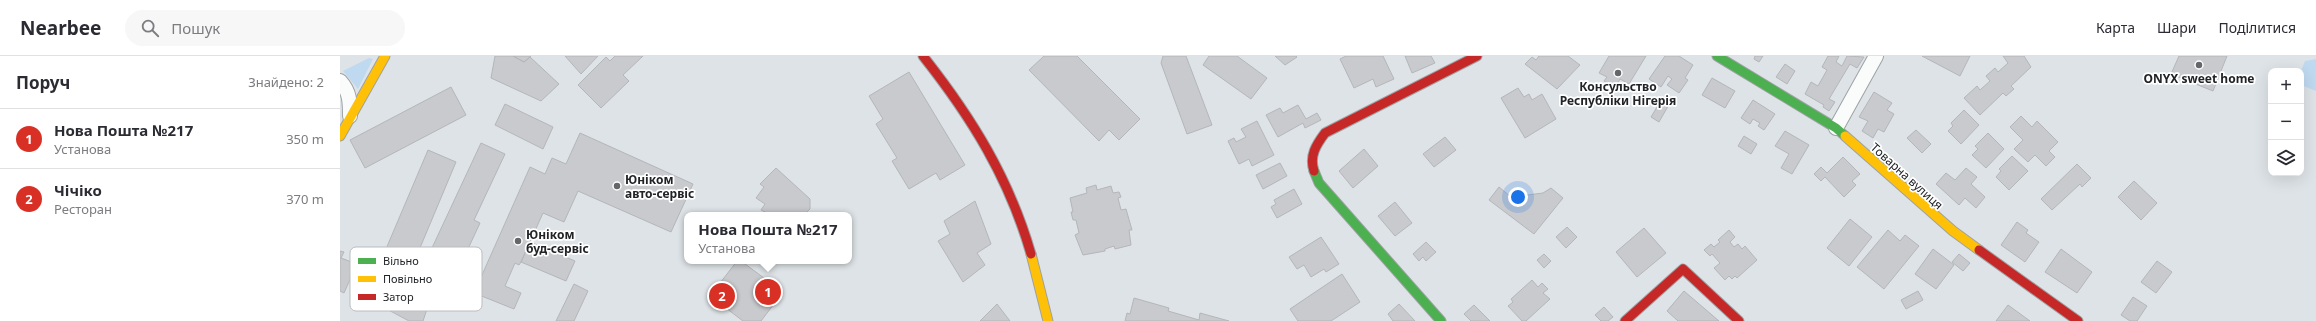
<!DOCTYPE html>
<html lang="uk">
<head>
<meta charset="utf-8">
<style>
	body { margin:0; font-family:"Noto Sans",sans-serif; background:#f7f7f7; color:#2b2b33 }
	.controls { position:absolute; right:12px; top:12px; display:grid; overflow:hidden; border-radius:8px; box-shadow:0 4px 16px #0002 }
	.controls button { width:36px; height:36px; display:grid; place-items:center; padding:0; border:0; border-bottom:1px solid #e1e1e2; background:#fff; color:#2b2b33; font:20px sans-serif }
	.you { position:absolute; left:1178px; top:141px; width:14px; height:14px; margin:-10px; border:3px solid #fff; border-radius:50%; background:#1a73e8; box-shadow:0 0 0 6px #1a73e833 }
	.badge { display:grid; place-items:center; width:26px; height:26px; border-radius:50%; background:#d93025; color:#fff; font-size:13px; font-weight:700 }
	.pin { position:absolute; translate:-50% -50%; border:2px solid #fff; box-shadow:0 1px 4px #0006 }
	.popup { position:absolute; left:344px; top:156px; width:168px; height:52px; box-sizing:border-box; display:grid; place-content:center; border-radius:8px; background:#fff; filter:drop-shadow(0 1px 3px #0005); font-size:13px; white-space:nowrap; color:#7c7c81 }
	.popup b { font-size:15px; color:#2b2b33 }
	.popup::after { content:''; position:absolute; left:50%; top:100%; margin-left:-8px; border:8px solid transparent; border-top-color:#fff }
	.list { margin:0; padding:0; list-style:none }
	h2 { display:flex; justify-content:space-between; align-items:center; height:52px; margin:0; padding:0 16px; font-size:17px }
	h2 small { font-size:13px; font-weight:400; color:#7c7c81 }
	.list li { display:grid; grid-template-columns:26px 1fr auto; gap:12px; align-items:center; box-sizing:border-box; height:60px; padding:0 16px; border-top:1px solid #e1e1e2 }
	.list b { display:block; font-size:15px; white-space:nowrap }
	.list p { margin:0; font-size:13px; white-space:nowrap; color:#7c7c81 }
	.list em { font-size:13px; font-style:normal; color:#7c7c81 }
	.icon { flex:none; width:22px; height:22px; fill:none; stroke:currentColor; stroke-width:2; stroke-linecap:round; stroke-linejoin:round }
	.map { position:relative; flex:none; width:1976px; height:265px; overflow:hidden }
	header { display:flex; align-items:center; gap:24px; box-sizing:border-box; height:56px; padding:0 20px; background:#fff; border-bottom:1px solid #e1e1e2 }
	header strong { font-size:19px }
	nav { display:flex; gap:22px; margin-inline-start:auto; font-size:14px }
	.search { width:280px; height:36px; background:#f7f7f7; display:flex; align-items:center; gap:10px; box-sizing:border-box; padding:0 14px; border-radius:22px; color:#7c7c81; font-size:15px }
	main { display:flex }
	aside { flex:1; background:#fff }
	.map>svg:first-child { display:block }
	.green { fill:#bfd9f0 }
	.building { fill:#c8cace; stroke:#b4b6b9 }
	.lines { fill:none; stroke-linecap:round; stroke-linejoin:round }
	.street-casing { stroke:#9ea2a4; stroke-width:16 }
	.fast-casing { stroke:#9ea2a4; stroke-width:11 }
	.slow-casing { stroke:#9ea2a4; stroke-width:11 }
	.jam-casing { stroke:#9ea2a4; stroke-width:11 }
	.street { stroke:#fafbfb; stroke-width:14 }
	.fast { stroke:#4caf50; stroke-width:9 }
	.slow { stroke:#ffc107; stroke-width:9 }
	.jam { stroke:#c62828; stroke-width:9 }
	.poi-dot { fill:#63676a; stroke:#fff; stroke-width:1.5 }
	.labels { text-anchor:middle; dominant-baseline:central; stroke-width:3.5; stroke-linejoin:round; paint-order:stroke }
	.poi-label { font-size:12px; font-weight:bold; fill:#212427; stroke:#fff }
	.street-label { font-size:12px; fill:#212427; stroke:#fff }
	.key { fill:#fff; stroke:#bcbdbe; stroke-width:1 }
	.key-label { font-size:11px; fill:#212427 }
</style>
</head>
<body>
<header>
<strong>Nearbee</strong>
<div class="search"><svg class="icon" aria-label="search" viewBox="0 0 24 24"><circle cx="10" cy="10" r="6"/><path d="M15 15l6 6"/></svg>Пошук</div>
<nav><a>Карта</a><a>Шари</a><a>Поділитися</a></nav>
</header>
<main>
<aside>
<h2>Поруч<small>Знайдено: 2</small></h2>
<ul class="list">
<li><span class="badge">1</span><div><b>Нова Пошта №217</b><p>Установа</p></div><em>350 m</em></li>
<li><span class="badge">2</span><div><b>Чічіко</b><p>Ресторан</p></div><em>370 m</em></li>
</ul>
</aside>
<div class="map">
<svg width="1976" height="265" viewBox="0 0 1976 265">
	<rect width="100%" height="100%" fill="#dee3e7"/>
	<path class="green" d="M29 2 33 3 18 33 3 15Z
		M1976 3V35L1961 29V15L1965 5Z"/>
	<path class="building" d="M155 0H173L184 6 190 1 219 28 201 45 151 22Z
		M173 0H191L184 6Z
		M225 0H258L241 18Z
		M275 0H303L283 19 289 25 261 52 238 29 266 1 270 5Z
		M704 0H737L800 63 779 84 769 74 759 85 689 14Z
		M823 0H846L872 69 847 78 821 7Z
		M869 0H897L927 22 911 43 863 9Z
		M935 0H956L957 1 945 9Z
		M1006 0H1043L1054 23 1036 31 1033 23 1014 32 1000 3Z
		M1065 0H1091L1095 7 1072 17Z
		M1199 0H1228L1240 9 1217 33 1185 8 1192 1 1196 4Z
		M1269 0H1306L1289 28 1280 23 1275 32 1264 25 1267 21 1259 17Z
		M1325 0H1339L1353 9 1345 22 1348 24 1339 37 1327 29 1332 23 1328 20 1321 31 1309 23Z
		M1415 0H1423L1419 6 1414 3Z
		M1488 0H1499L1496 6 1502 10 1507 0 1524 1 1517 12 1510 8 1489 43 1495 46 1489 55 1483 51 1484 49 1465 38 1471 26 1478 30 1487 14 1482 11Z
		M1582 0H1630L1620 20Z
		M1684 0 1691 11 1671 30 1674 33 1666 40 1663 37 1640 59 1624 42 1637 30 1640 34 1650 25 1646 20 1655 12 1658 16 1668 7 1663 0Z
		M1839 0H1887L1873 35 1831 18Z
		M1445 8 1455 15 1447 28 1436 21Z
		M569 16 625 109 600 124 596 117 569 133 552 105 557 102 536 68 543 63 529 40Z
		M1372 22 1395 35 1385 52 1362 39Z
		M111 31 126 59 25 112 10 84Z
		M1178 32 1184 41 1189 38 1192 44 1202 38 1216 63 1185 82 1161 42Z
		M1534 36 1552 47 1547 54 1554 58 1544 76 1538 73 1533 82 1522 75 1528 65 1519 61Z
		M1323 41 1331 45 1319 66 1311 61Z
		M1413 44 1435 58 1424 74 1418 70 1420 67 1413 63 1410 68 1401 62Z
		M165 48 213 71 203 93 155 69Z
		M958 49 966 63 977 57 981 64 965 72 963 67 938 81 926 59 940 52 943 57Z
		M1624 54 1639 69 1621 88 1608 75 1613 70 1611 67Z
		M1681 60 1692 71 1697 65 1718 86 1709 95 1715 101 1706 110 1695 99 1688 106 1674 93 1683 84 1670 71Z
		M917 65 934 99 912 110 909 103 899 108 888 85 894 82 896 86 906 81 901 73Z
		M1576 74 1591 88 1582 97 1567 82Z
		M1445 75 1469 89 1452 118 1441 112 1449 98 1435 90Z
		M240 77 353 128 331 176 238 135 224 166 203 157 181 206 179 209 175 207 165 230 181 237 174 253 134 237 190 111 205 118 212 102 226 108Z
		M1648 77 1664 93 1646 112 1632 99 1638 93 1635 90Z
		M1404 80 1417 88 1411 98 1398 90Z
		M1105 81 1116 94 1094 111 1083 98Z
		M141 87 165 98 134 164 140 167 114 223 84 209Z
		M1024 93 1038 110 1013 132 999 115Z
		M88 94 116 106 77 199 69 196 64 209 43 200Z
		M1672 100 1688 115 1669 134 1656 121 1661 115 1659 113Z
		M1503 101 1520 118 1512 125 1516 129 1504 141 1485 121 1481 125 1474 118 1481 111 1487 117Z
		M940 107 947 120 923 133 916 119Z
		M1737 108 1751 122 1742 131 1740 128 1712 154 1701 143Z
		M436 112 470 143V153L464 159H431L421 154 425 148 416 142 424 131 420 128Z
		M1626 112 1637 121 1631 128 1645 141 1636 152 1625 142 1619 149 1596 128 1606 117 1615 124Z
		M1794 125 1817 147 1801 164 1778 141Z
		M756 129 757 134 771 130 773 137 779 136 781 141 778 142 781 154 786 153 792 174H789L791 189 775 193 774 190 765 193V195L743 199 735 179 739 177 736 164H733L731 156H733L730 142 747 137 746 132Z
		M1159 131 1171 141 1203 137 1211 132 1223 142 1194 178 1149 144Z
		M954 133 962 148 937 162 931 151 936 148 934 144Z
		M635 145 651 188 637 197 645 209 623 226 598 185 610 178 604 165Z
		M1055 146 1072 167 1055 180 1038 160Z
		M1510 163 1532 181 1509 210 1487 192Z
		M1677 166 1688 174 1686 177 1699 186 1685 206 1661 189Z
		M1227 171 1237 181 1226 192 1216 181Z
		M1304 172 1326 197 1297 221 1276 196Z
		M1389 174 1395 181 1390 186 1394 191 1398 188 1402 193 1405 190 1417 204 1397 222 1395 220 1392 223 1389 220 1385 224 1374 212 1380 207 1372 198 1370 200 1364 194 1371 188 1374 191 1380 186 1378 184Z
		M1548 174 1560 185 1565 179 1579 190 1544 233 1517 211Z
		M981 181 999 208 986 216 984 213 971 221 964 209 957 213 949 201Z
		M190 186 235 205 226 225 181 206Z
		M1086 186 1096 196 1086 205 1083 201 1079 205 1073 198Z
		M1593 193 1614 209 1596 233 1575 218Z
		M1721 193 1752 216 1737 237 1705 216Z
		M0 195 4 196 1 202 17 208 4 237 0 235Z
		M1204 198 1211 205 1204 212 1197 204Z
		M1619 198 1630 207 1623 215 1612 206Z
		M397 205H401L443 236 421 265H403L370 240Z
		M1817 205 1832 216 1816 237 1801 226Z
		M1002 218 1020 246 991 265H958L950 253Z
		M39 223 88 250 83 265H69L28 243Z
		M1192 224 1198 231 1202 227 1208 233 1203 237 1210 243 1186 265H1182L1168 250 1173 246 1171 243Z
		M234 228 248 235 234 265H216Z
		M1344 235 1379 265H1338L1327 255Z
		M1578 235 1583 244 1566 253 1561 244Z
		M1793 241 1807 250 1797 265H1790L1781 259Z
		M794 242 829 252 828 255 859 264 860 257 889 265H785L787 257 790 258Z
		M657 248 670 265H640Z
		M1059 248 1075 265H1053L1048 258Z
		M1134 249 1150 265H1131L1124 258Z
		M1668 249 1690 265H1656Z
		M1264 251 1273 261 1268 265H1261L1255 259Z"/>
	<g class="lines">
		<g class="street-casing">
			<path id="street" d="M0 25C10 36 10 46 10 60
				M1496 72 1536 0"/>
		</g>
		<g class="fast-casing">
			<path id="fast" d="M1377 0 1496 72 1505 80
				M974 115 979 127 1101 265"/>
		</g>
		<g class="slow-casing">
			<path id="slow" d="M0 80 45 0
				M1505 80 1613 175 1639 194
				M691 198 708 265"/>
		</g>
		<g class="jam-casing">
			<path id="jam" d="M583 0C632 62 669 122 691 198
				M974 115C969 100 976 89 985 77L1137 0
				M1639 194 1738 265
				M1285 265 1343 213 1399 265"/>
		</g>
		<use href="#street" class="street"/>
		<use href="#fast" class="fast"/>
		<use href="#slow" class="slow"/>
		<use href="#jam" class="jam"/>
	</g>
	<g class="poi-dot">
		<circle cx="1859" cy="9" r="4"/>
		<circle cx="1278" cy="17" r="4"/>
		<circle cx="277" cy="130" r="4"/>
		<circle cx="178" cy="185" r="4"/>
	</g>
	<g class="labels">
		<g class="poi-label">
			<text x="1859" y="22">ONYX sweet home</text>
			<text x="1278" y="30">Консульство<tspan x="1278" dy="14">Республіки Нігерія</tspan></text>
			<text x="285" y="123" text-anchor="start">Юніком<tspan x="285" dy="14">авто-сервіс</tspan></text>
			<text x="186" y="178" text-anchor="start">Юніком<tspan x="186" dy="14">буд-сервіс</tspan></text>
		</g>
		<g class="street-label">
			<text transform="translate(1567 120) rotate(42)">Товарна вулиця</text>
		</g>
	</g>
	<rect x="10" y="191" width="132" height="64" rx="6" class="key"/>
	<rect x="18" y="202" width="18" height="6" fill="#4caf50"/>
	<rect x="18" y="220" width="18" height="6" fill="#ffc107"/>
	<rect x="18" y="238" width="18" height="6" fill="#c62828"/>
	<g class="key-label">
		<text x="43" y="209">Вільно</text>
		<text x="43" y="227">Повільно</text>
		<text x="43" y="245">Затор</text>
	</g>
</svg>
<div class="controls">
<button>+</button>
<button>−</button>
<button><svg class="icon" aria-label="layers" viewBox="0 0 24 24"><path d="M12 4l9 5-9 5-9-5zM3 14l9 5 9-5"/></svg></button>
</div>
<div class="you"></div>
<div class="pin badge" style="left:428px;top:236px">1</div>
<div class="popup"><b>Нова Пошта №217</b>Установа</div>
<div class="pin badge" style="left:382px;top:240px">2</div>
</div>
</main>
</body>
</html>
